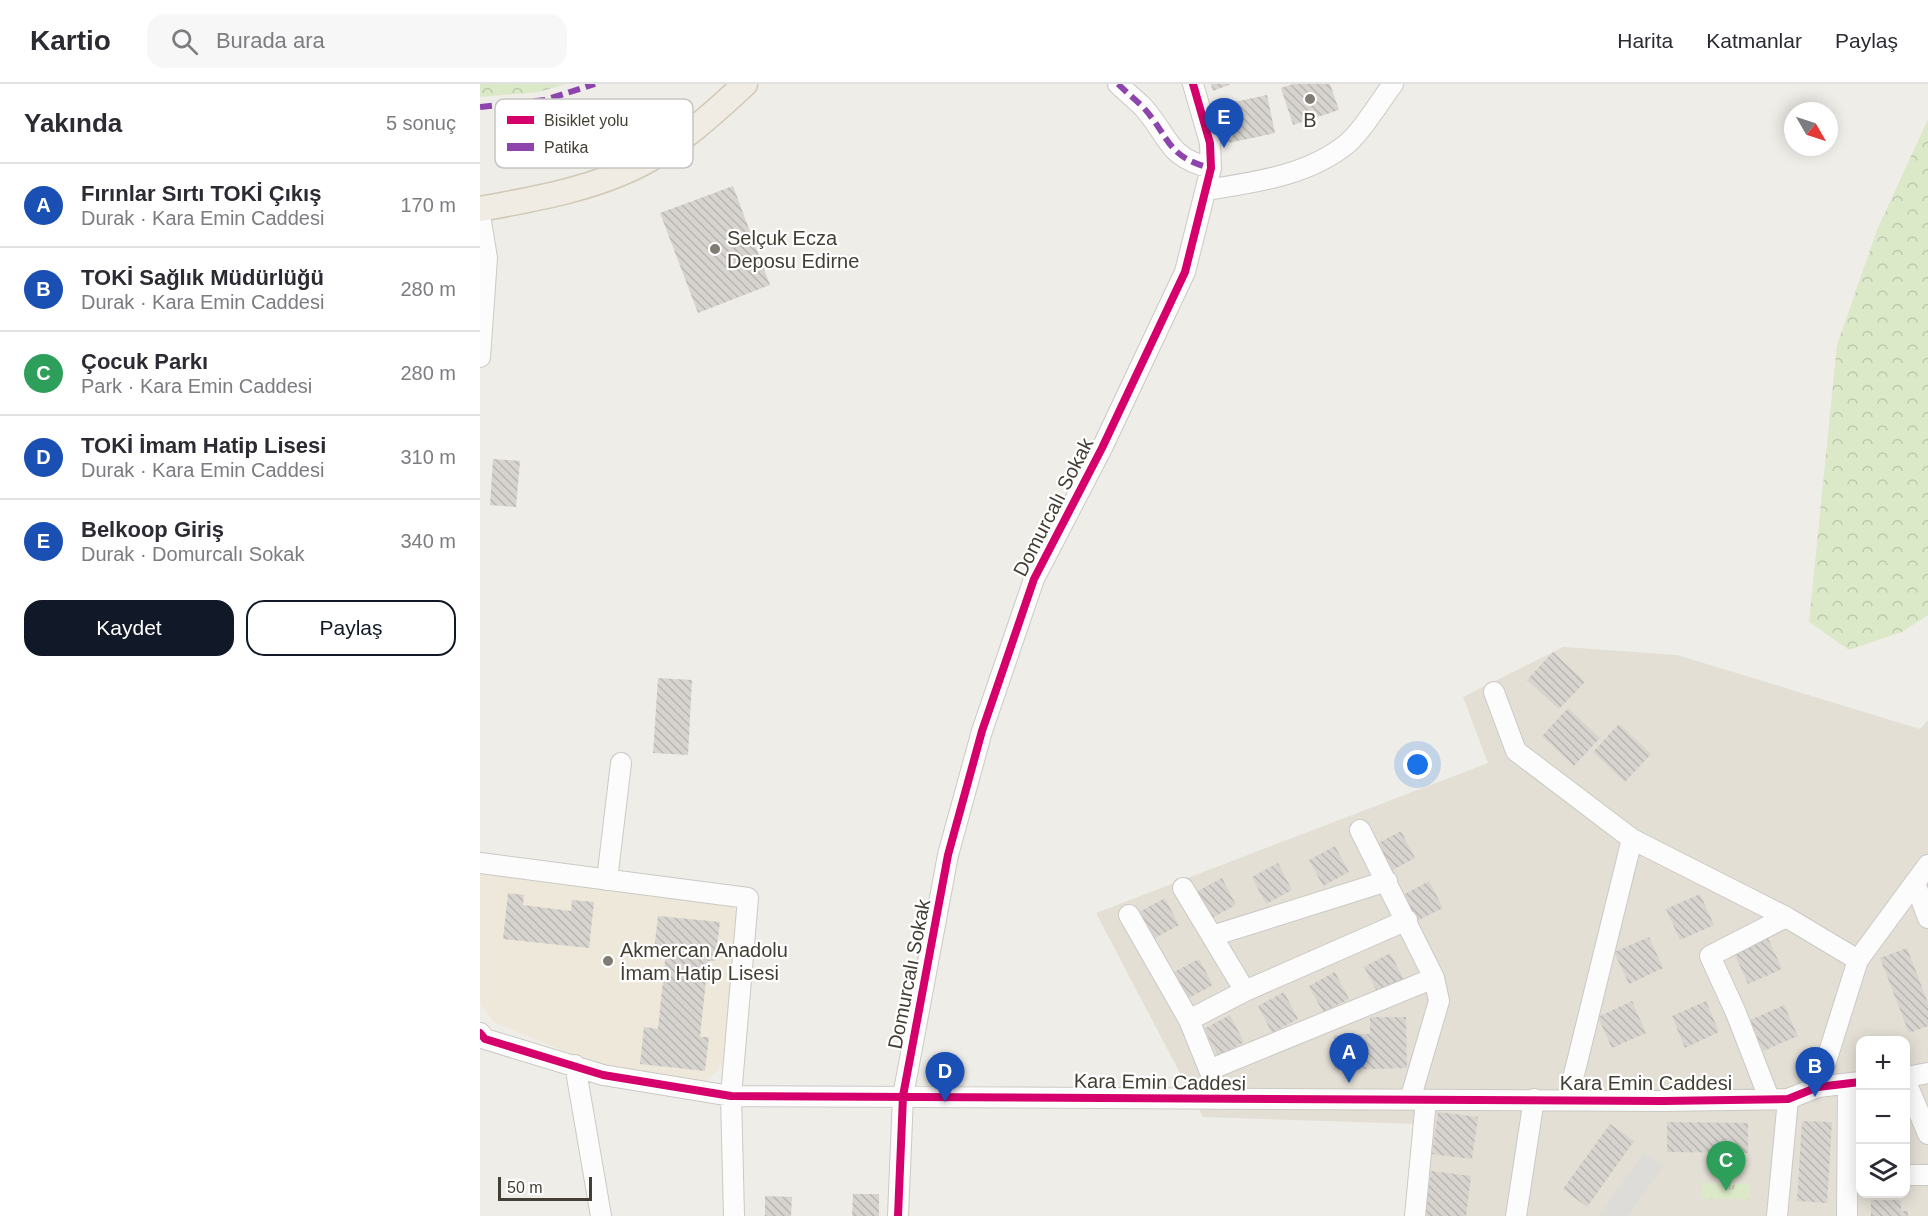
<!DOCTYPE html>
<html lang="tr">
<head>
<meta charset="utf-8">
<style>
	body { margin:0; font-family:Arial,sans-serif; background:#f7f7f7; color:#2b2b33 }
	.controls { position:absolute; right:18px; bottom:18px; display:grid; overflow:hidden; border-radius:12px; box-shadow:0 3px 15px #0003 }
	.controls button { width:54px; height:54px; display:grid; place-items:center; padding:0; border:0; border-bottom:2px solid #e1e1e2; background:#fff; color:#2b2b33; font:30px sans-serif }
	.compass { position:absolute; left:1304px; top:18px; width:54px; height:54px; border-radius:50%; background:#fff; box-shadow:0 3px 15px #0003; rotate:129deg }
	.scale { position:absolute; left:18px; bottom:15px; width:94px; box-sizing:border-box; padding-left:6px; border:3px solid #443f35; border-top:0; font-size:16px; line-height:21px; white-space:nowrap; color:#443f35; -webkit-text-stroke:4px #fff; paint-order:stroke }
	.you { position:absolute; left:938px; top:681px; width:21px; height:21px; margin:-15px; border:4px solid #fff; border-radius:50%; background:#1a73e8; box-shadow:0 0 0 9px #1a73e833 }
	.badge { display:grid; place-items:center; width:39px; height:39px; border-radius:50%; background:#111827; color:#fff; font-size:20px; font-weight:700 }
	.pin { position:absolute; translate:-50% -50px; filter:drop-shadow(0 2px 3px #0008) }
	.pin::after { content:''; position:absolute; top:32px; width:21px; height:18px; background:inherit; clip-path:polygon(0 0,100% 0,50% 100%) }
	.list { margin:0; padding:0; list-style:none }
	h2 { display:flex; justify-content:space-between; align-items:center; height:78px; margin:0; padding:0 24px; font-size:26px }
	h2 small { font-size:20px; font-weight:400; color:#7c7c81 }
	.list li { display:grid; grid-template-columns:39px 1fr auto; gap:18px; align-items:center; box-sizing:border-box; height:84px; padding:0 24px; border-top:2px solid #e1e1e2 }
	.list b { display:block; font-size:22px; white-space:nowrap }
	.list p { margin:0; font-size:20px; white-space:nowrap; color:#7c7c81 }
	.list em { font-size:20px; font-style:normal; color:#7c7c81 }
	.actions { display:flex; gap:12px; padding:18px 24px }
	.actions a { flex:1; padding:14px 0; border:2px solid #111827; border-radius:18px; text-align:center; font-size:21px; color:#111827 }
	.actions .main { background:#111827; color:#fff }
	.icon { flex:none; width:33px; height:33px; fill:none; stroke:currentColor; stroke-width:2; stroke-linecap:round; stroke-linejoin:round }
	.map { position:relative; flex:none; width:1448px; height:1132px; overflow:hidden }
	header { display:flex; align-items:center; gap:36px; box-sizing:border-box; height:84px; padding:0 30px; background:#fff; border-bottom:2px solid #e1e1e2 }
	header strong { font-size:28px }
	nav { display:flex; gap:33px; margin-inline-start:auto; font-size:21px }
	.search { width:420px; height:54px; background:#f7f7f7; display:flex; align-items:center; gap:15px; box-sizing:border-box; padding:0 21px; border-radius:18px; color:#7c7c81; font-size:22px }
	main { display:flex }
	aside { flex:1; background:#fff }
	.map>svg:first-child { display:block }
	.residential { fill:#e3dfd5; fill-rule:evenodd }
	.education { fill:#ede8da }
	.forest { fill:url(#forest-crowns) }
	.park { fill:url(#park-tufts) }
	.parking { fill:#dedcd8 }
	.building { fill:url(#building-back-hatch) }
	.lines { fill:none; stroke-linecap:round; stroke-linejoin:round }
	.minor-casing { stroke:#cbc9c4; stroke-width:22 }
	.major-casing { stroke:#d1c9b6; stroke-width:27 }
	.minor { stroke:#fdfcfc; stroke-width:20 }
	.major { stroke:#f0ece3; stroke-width:24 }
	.quiet { stroke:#8e44ad; stroke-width:6; stroke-dasharray:12 6; stroke-linecap:butt }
	.cycleway-casing { stroke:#fff; stroke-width:11 }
	.cycleway { stroke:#d6006c; stroke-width:8 }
	.poi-dot { fill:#807c74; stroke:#fff; stroke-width:2 }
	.labels { text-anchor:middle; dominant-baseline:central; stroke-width:4.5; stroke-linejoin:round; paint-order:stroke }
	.poi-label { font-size:20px; fill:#443f35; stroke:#fff; text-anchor:start }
	.street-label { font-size:20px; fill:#443f35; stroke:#fff }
	.key { fill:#fff; stroke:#c7c5c2; stroke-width:1.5 }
	.key-label { font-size:16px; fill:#443f35 }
</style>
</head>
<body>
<header>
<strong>Kartio</strong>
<div class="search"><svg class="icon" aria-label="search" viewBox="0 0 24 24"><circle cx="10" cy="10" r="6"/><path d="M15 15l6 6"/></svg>Burada ara</div>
<nav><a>Harita</a><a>Katmanlar</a><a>Paylaş</a></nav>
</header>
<main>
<aside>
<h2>Yakında<small>5 sonuç</small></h2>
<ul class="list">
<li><span class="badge" style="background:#1a4fb4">A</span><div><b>Fırınlar Sırtı TOKİ Çıkış</b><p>Durak · Kara Emin Caddesi</p></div><em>170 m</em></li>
<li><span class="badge" style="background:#1a4fb4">B</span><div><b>TOKİ Sağlık Müdürlüğü</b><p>Durak · Kara Emin Caddesi</p></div><em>280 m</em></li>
<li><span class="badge" style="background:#2e9e5b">C</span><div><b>Çocuk Parkı</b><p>Park · Kara Emin Caddesi</p></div><em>280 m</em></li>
<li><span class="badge" style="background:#1a4fb4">D</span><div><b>TOKİ İmam Hatip Lisesi</b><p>Durak · Kara Emin Caddesi</p></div><em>310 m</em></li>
<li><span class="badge" style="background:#1a4fb4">E</span><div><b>Belkoop Giriş</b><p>Durak · Domurcalı Sokak</p></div><em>340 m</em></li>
</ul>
<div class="actions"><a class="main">Kaydet</a><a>Paylaş</a></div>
</aside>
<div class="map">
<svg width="1448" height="1132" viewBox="0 0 1448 1132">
	<defs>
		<pattern id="forest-crowns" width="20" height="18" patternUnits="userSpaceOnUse" patternTransform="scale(1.5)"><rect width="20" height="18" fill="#dbe9c9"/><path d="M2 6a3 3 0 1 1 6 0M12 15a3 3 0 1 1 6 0" fill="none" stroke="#bdc9ad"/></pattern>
		<pattern id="park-tufts" width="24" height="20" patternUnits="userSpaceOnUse" patternTransform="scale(1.5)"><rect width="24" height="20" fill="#dbe9c9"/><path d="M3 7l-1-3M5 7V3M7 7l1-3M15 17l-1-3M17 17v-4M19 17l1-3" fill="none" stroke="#bdc9ad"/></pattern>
		<pattern id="building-back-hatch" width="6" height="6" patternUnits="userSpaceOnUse" patternTransform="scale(1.5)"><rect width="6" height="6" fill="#d7d4cf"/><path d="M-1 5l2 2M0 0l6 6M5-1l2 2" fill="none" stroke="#bab7b2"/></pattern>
	</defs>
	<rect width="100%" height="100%" fill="#efede8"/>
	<path class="residential" d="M1083 563 1197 571 1440 645 1448 636V1132H926L938 1040 723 1033 616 829 1008 679 983 613ZM1380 956H1426V1110H1380Z"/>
	<path class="education" d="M0 786 253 823 261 836 245 979 225 998 160 990 112 979 14 938 0 919Z"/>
	<path class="forest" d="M0 0H86L59 8 0 13Z
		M1448 35V531L1422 548 1369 566 1329 538 1357 261 1397 146Z"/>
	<path class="park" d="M1221 1099 1270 1100V1115H1221Z"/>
	<path class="parking" d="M1164 1068 1183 1082 1148 1132H1119Z"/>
	<path class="building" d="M731 0H751L733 7Z
		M813 0H850L859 26 813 41 801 4Z
		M787 11 795 49 748 59 740 21Z
		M253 102 290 201 218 229 180 129Z
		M13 375 40 377 36 423 10 421Z
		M1073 568 1105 598 1079 625 1047 596Z
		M178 594 212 596 208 671 173 669Z
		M1088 624 1120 654 1094 682 1062 652Z
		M1139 640 1171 670 1145 698 1113 668Z
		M921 747 935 774 909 788 895 761Z
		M855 762 869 788 843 802 829 776Z
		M798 779 812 806 786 820 772 793Z
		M742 794 756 821 730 835 716 808Z
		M949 797 963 824 937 837 923 811Z
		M28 809 44 811 43 821 91 827 92 816 114 818 109 864 23 855Z
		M1220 810 1234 841 1200 856 1186 825Z
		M685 814 699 841 673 855 659 828Z
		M178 832 240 838 235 877H228L220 953H229L225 987 160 980 164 943 178 945 186 867 174 866Z
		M1169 853 1183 884 1149 900 1134 868Z
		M1288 854 1302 885 1268 900 1254 869Z
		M1427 864 1448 919V942L1429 949 1400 874Z
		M910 869 924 895 898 909 884 883Z
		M719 875 733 901 707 915 692 889Z
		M855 888 869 915 843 928 829 902Z
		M804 908 818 935 792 949 778 922Z
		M1152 917 1166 949 1132 964 1118 933Z
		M1226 917 1239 948 1205 964 1192 932Z
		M1304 921 1318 952 1283 967 1270 936Z
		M750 931 764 958 738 972 724 945Z
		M890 933H926L927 984 854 986V951L890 950Z
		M958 1028 998 1033 992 1075 952 1070Z
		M1322 1037 1352 1038 1347 1119 1317 1117Z
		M1187 1038 1268 1039V1069L1187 1068Z
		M1130 1040 1154 1057 1107 1123 1083 1105Z
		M951 1087 991 1092 986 1132H945Z
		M373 1110H399V1132H372Z
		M285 1112 312 1113 311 1132H285Z
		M1391 1116H1421V1127H1428V1132H1391Z"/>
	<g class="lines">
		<g class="minor-casing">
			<path id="minor" d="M638 0C646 8 655 15 663 23 690 53 686 73 731 84
				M726 106C775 98 828 92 868 59 885 44 899 18 913 0
				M0 131 7 174 0 273
				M1014 608 1036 667 1152 755 1306 833 1378 876
				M880 746 954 894 959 917 930 1016
				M0 779 268 814 251 1012 254 1132
				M127 796 141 679
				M1435 799 1448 834
				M703 804 765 907
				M649 831 709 936 741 1015
				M732 852 907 797
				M709 936 765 907 927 836
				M0 949 5 955 123 991 251 1012 1183 1017 1308 1015 1338 1003 1380 998
				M95 981 121 1132
				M729 986 954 894
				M1426 993 1448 989
				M1426 998 1448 1050
				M1338 1003 1378 876 1448 781
				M1289 1014 1256 929 1230 872 1306 833
				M1088 1015 1152 755
				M1426 1091H1448
				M418 1132 423 1012 468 771 502 647 554 495 622 364 705 188 731 84 730 59 713 0
				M935 1132 946 1016
				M1036 1132 1054 1015
				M1297 1132 1308 1015
				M1367 1132 1368 1000"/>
		</g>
		<g class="major-casing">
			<path id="major" d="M0 125C54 115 114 105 163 79 201 59 234 29 265 0"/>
		</g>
		<use href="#minor" class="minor"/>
		<use href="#major" class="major"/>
		<path class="quiet" d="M638 0C646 8 655 15 663 23 690 53 686 73 731 84
			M0 23 65 16 115 0"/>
		<g class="cycleway-casing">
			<path id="cycleway" d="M0 949 5 955 123 991 251 1012 1183 1017 1308 1015 1338 1003 1380 998
				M418 1132 423 1012 468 771 502 647 554 495 622 364 705 188 731 84 730 59 713 0"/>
		</g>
		<use href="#cycleway" class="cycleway"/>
	</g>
	<g class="poi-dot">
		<circle cx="830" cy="15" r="6"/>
		<circle cx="235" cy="165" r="6"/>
		<circle cx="128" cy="877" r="6"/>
	</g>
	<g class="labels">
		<g class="poi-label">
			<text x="830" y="36" text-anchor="middle">B</text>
			<text x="247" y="154">Selçuk Ecza<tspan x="247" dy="23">Deposu Edirne</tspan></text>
			<text x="140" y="866">Akmercan Anadolu<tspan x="140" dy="23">İmam Hatip Lisesi</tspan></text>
		</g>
		<g class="street-label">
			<text transform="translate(573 423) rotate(-63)">Domurcalı Sokak</text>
			<text transform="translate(429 890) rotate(-79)">Domurcalı Sokak</text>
			<text transform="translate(680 998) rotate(1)">Kara Emin Caddesi</text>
			<text x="1166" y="999">Kara Emin Caddesi</text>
		</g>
	</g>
	<rect x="15" y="15" width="198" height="69" rx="9" class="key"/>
	<rect x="27" y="32" width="27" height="8" fill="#d6006c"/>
	<rect x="27" y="59" width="27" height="8" fill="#8e44ad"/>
	<g class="key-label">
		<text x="64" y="42">Bisiklet yolu</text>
		<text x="64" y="69">Patika</text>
	</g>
</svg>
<div class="controls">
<button>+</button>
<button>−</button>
<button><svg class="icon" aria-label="layers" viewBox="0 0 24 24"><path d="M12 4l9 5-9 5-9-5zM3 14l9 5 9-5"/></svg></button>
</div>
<svg class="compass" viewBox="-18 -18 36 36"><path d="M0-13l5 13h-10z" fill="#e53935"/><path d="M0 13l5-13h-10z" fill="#7c7c81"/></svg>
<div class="scale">50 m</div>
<div class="you"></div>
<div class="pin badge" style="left:869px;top:999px;background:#1a4fb4">A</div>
<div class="pin badge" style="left:1335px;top:1013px;background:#1a4fb4">B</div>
<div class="pin badge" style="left:1246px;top:1107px;background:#2e9e5b">C</div>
<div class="pin badge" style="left:465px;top:1018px;background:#1a4fb4">D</div>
<div class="pin badge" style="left:744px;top:64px;background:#1a4fb4">E</div>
</div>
</main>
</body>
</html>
